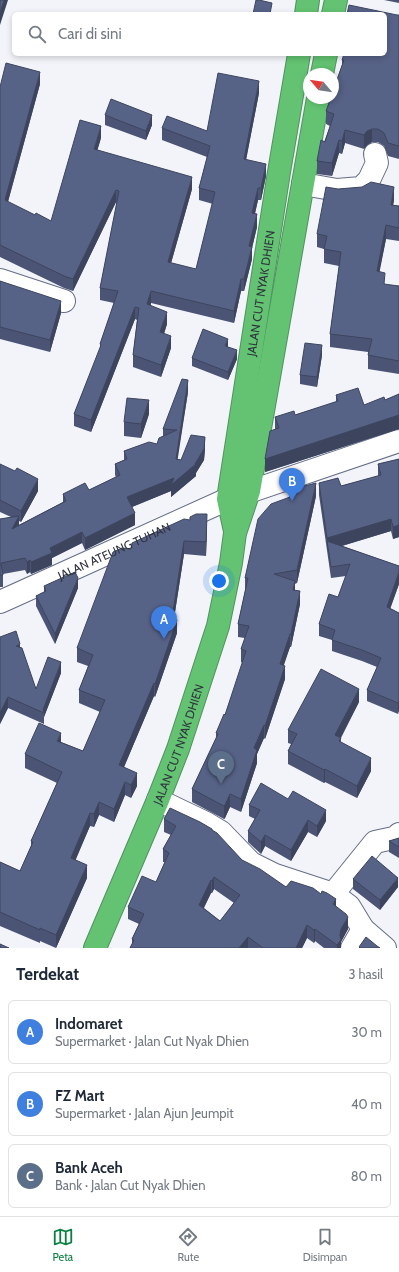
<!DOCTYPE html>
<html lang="id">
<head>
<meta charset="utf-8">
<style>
	body { margin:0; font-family:Cabin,sans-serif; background:#f6f6f7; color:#1f2937 }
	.compass { position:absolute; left:303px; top:68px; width:36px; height:36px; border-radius:50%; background:#fff; box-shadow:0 2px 6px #0003; rotate:299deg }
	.you { position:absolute; left:219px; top:581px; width:14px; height:14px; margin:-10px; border:3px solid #fff; border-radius:50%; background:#1a73e8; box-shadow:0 0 0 6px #1a73e833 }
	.badge { display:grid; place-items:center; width:26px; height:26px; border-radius:50%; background:#0b8043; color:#fff; font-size:13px; font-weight:700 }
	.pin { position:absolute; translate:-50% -33px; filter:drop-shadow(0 1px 2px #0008) }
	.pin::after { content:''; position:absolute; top:21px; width:14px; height:12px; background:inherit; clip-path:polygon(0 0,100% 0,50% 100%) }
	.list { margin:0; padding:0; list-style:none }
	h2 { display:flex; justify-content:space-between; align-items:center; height:52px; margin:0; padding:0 16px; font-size:17px }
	h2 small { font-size:13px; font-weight:400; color:#747a83 }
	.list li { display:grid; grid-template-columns:26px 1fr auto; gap:12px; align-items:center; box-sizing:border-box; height:64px; margin:0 8px 8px; padding:0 8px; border:1px solid #e0e1e3; border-radius:6px }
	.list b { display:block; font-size:15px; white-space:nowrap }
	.list p { margin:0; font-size:13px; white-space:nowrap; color:#747a83 }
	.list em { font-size:13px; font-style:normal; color:#747a83 }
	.icon { flex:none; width:22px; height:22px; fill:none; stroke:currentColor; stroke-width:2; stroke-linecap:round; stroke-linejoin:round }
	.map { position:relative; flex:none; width:399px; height:948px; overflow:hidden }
	.search { position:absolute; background:#fff; box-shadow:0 2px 6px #0003; left:12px; right:12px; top:12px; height:44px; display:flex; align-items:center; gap:10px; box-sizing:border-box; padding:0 14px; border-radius:6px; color:#747a83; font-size:15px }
	.sheet { height:268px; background:#fff }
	nav { display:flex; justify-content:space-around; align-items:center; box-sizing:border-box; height:56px; border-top:1px solid #e0e1e3; background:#fff; font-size:11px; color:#747a83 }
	nav a { display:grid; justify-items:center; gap:2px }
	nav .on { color:#0b8043 }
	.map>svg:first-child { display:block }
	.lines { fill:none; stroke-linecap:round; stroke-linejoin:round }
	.minor-casing { stroke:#656d86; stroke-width:24 }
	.highway-casing { stroke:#529160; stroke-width:24 }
	.minor { stroke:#fff; stroke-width:22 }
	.highway { stroke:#63c372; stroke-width:22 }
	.wall { fill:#4b5474; fill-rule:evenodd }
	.shaded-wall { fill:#3d455e }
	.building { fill:#576287; stroke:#3d455e; fill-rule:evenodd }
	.labels { text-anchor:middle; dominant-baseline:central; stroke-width:4; stroke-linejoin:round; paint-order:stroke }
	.street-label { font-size:12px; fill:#31343f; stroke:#fff }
</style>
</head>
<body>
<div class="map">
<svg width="399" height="948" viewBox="0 0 399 948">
	<rect width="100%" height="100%" fill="#f2f4fa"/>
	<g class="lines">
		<g class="minor-casing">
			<g id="minor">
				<path d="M303 184 337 190 361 188 369 180 377 163 375 154"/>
				<path d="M0 280 64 301"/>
				<path id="s1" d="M0 602 228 499 399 441"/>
				<path d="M158 800 206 823 221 832 251 863 275 875 333 894 349 906 363 929 352 948"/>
				<path d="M333 894 375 842 398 837 399 834"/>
				<path d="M363 929 385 948"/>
			</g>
		</g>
		<g class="highway-casing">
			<g id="highway">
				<path d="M306 14 308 0"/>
				<path d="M333 14 336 0"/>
				<path d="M322 74 326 54"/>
				<path id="s2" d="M235 531 228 499 279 172 299 54"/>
				<path id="s3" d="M95 948 158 800 178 749 218 626 231 563 235 533 249 491 318 98"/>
			</g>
		</g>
		<use href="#minor" class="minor"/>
		<use href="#highway" class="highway"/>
	</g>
	<path class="wall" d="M384 0H399V3Z
		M397 15H399V159L388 156 384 146 378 142H372L367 145 364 149 345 143 342 154 339 153 332 176 317 174V161L330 126 326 124V111L342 65V60Z
		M40 84 8 202 35 215 51 221 101 138 97 150 192 189 171 263 196 269 213 204 199 200V188L207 157 162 140V128L207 131 259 93 246 159 266 176 261 200H258L255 214 257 227 252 248V259L244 291H241L234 323 151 303V306L167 324 164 334 171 348 161 377 133 367V355L137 320 135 319 91 432 74 426V414L100 349V344L114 303 100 300V288L117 203 116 202 73 291 64 288 0 257V87Z
		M105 115 152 125 146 140 105 125Z
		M394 200 393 205 399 206V241L386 239 379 272 385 285 399 286V374L368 369V352L330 347V334L339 266 324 263V249L317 247V234Z
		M0 281 61 313 50 352 0 339Z
		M228 347 237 359 228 380 192 366V358Z
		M322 355 317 387 300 384V375Z
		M188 392 177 459 181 460 205 449 204 460 196 473V476L171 497V491L132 507 135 525 85 550 82 543 52 558V565L31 574 30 572 27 574 25 570 3 574V587H0V519L11 517 0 512V464L38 491 21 522 19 521V525L63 502V494L89 490 116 477 115 475V464L124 460V451L157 444 163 436V429Z
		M399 394V429L265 472 275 429V417L295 415 336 402V395L364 405 385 400Z
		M149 414 141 438 124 436V422Z
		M399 459V537L393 539 391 531 342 546 399 566V584L390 608 399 613 398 714 367 701V690L377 667 362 661 332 651V640L319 636V624L338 597 346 576 331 578 319 495V483L341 486 378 476V464Z
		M289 490 316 496 297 583 295 584V590L300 604 291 647H290L283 665 285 679 265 739 264 738 257 754V763L241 812 230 807 225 818 224 819 192 802V789L216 738V733L225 715 243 663 241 662V649L245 638 238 637V624L245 591V578L289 498Z
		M207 528 206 556 184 554 174 619 177 633 155 697 154 696 124 767 137 786 131 798 125 795 114 822 99 815 94 827 90 826 75 860 87 878 56 948 40 941V943L0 926V862L20 871 31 846V841L57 783 25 768V754L61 742 83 751 100 712 79 703V690L88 666 77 662V648L131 549Z
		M44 586 78 588 55 644 36 606V596L44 592Z
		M0 637 20 648 36 689 61 673 44 717V724L8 708 0 724Z
		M359 702 341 738V742L371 771 357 798 325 782 324 783 288 764V751L291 744 288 743V730Z
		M249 805 326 821 317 837 308 832 291 861 265 846 261 854 248 842V831L255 819 249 816Z
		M164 819 212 830 242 860 286 887 336 906 348 929 341 942V948H324L315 941 314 943 307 938 302 948H130L132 944V939L139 924 128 919V907L156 882 165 862H163V849L171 835 164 832ZM214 889 234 903 220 921 204 908 211 893H212Z
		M399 838V858L389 852V841Z
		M353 879 398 887 380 910 353 889Z"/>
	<path class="shaded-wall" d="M4 0H8L0 25V13Z
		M40 72V84L5 212V200Z
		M259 81V93L244 171V159Z
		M152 115V125L146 140V131Z
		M101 126V138L94 162V149Z
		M372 129V142L367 145 364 149V135L367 131Z
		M345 130V143L342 154V141Z
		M339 140V153L332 176V163Z
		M266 164V176L261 200V188Z
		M192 177V189L168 274V262Z
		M394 187V200L391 218V205Z
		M258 188V200L252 225V213Z
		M116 190V202L73 291V279Z
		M257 214V227L252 248V259L244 291V279L249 246Z
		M386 225V239L377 285V271Z
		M241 279V291L234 323V311Z
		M151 291V303L147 316V304Z
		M61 301V313L50 352V340Z
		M135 307V319L91 432V420Z
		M167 312V324L160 345V332Z
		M171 336V348L161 377V365Z
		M228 339V347L225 346Z
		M322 345V355L317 387V377Z
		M237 350V359L228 380V372Z
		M188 380V392L176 470V459Z
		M149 400V414L141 438V424Z
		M399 415V429L265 472V459Z
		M205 437V449L204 460 196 473V476L171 497V491L127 509V497L195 464Z
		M38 479V491L21 522V511Z
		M316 483V496L297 583V570Z
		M135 513V525L85 550V538Z
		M207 514V528L206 556V542Z
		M19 516V527L12 529Z
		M391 519V531L328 550 327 541V550V538Z
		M399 525V537L393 539V527Z
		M82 532V543L52 558V565L31 574V562L50 548Z
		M184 541V554L172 631V618Z
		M30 560V572L27 574V562Z
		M399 572V584L387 618V607Z
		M78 578V588L55 644V634Z
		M295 581V594L293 590Z
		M300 591V604L291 647V634Z
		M177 620V633L155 697V684Z
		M290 634V647L280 677V664Z
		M20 644V655L16 646Z
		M61 662V673L44 717V713L43 710Z
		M285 666V679L265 739V726Z
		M154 683V696L119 779V765Z
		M359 689V702L335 748V735Z
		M8 697V708L0 724V713Z
		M399 700V711L398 714V703Z
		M264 725V738L257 754V763L241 812V799L254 748Z
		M61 733V747L57 741Z
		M371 758V771L357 798V786Z
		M325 769V782L324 783V770Z
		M137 773V786L131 798V785Z
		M125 782V795L114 822V809Z
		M230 794V807L225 818 224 819V806Z
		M99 802V815L94 827V814Z
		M326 810V821L317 837V826Z
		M90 813V826L71 871V858Z
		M308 820V832L291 861V850Z
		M265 835V846L261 854V842Z
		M87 865V878L56 948V935Z
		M214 877V889L212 893V881Z
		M398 878V887L380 910V900Z
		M211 880V893L199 917V905Z
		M336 899V912L333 904Z
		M348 917V929L341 942V948H337V945L341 929Z
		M307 925V938L302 948H296Z
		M315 929V941L314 943V930Z
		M248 937V948H239Z"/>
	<path class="building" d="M0 0H4L0 13Z
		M256 0H259L272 3 270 14H253Z
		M349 5 397 15H399V146L388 143 384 133 378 129H372L367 131 364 135 345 130 342 141 339 140 332 163 317 161 321 140 325 142 334 114 326 111 331 98H333V91L344 60H342L344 54H385V14H347Z
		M6 63 40 72 5 200 35 215 36 213 51 221 80 120 101 126 94 149 192 177 168 262 196 269 215 192 199 188 210 146 162 128 167 116 207 131 218 73 259 81 244 159 266 164 261 188H258L252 213 257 214 249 246 252 247 244 279H241L234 311 151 291 147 304 167 312 160 332 171 336 161 365 133 355 139 308 135 307 91 420 74 414 101 345 100 344 118 291 100 288 119 191 116 190 73 279 64 276 0 245V87Z
		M111 99 152 115 146 131 105 115Z
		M371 182 394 187 391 205 399 206V228L386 225 377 271 385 273 384 284 399 286V361L368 355 372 339 330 334 341 252 324 249 327 236 317 234 326 187 338 189 362 187Z
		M0 281 61 301 50 340 0 327Z
		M203 329 228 339 225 346 237 350 228 372 192 358Z
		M305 343 322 345 317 377 300 375Z
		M182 379 188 380 176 459 181 460 191 435 205 437 204 449 195 464H196L171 485 174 478 127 497 135 513 85 538 82 532 50 548 52 553 31 562 30 560 27 562 25 558 1 563 3 575H0V519L19 516 12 529 66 501 63 494 85 483 89 490 120 475 115 464 127 459 124 451 149 442 157 444 159 438 177 430 163 429Z
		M358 388 364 405 384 397 385 400 399 394V415L265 459 270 431 279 428 275 417 294 411 295 415 338 401 336 395Z
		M127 398 149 400 141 424 124 422Z
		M399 459V525L393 527 391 519 327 538 319 483 338 478 341 486 381 475 378 464Z
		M0 464 15 471 17 468 38 479 21 511 0 500Z
		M316 483 297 570 274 574 295 581 293 590 300 591 291 634H290L280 664 285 666 265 726 264 725 254 748 257 750 241 799 230 794 225 805 224 806 192 789 218 734 216 733 224 714 225 715 246 651 241 649 249 626 238 624 248 578H245L258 519 271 504 290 497 289 490Z
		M196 514H207L206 542 184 541 172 618 177 620 155 684 154 683 119 765 137 773 131 785 125 782 114 809 99 802 94 814 90 813 71 858 87 865 56 935 40 928V930L0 912V862L20 871 33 842 31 841 62 772 25 754 39 723 61 733 57 741 83 751 105 700 79 690 93 655 77 648 113 552 122 548 131 549 132 543 184 519 190 520V517Z
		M327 541 399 566V572L387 607 399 613V700L398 703 367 690 381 658 362 650 332 640 335 630 319 624 329 594 338 597 350 564 331 567Z
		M75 572 78 578 55 634 36 596 46 591 44 586Z
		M16 631 20 644 16 646 22 648 36 689 48 657 61 662 43 710 44 713 8 697 0 713V637Z
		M321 669 359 689 335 735 341 738 339 741 371 758 357 786 325 769 324 770 288 751 297 734 288 730Z
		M261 783 288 799 293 791 326 810 317 826 308 820 291 850 265 835 261 842 248 831 260 810 249 805Z
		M170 808 200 822 212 829V830L217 833 242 860 260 869 286 887 291 881 313 888 321 894 322 891 327 893 336 899 333 904 346 914 348 917 341 929 340 935 341 940 337 945 315 929 314 930 307 925 296 948H263L248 937 239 948H130L134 940 132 939 144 914 128 907 142 876 156 882 169 853 163 849 176 826 164 819ZM214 877 240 895 220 921 199 905 211 880 212 881Z
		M399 838V847L389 841Z
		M372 856 398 878 380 900 353 879Z
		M366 937 377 946 380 948H360L359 947Z
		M0 944 9 948H0Z"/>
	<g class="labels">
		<g class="street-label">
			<text stroke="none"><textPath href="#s2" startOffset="241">JALAN CUT NYAK DHIEN</textPath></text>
			<text stroke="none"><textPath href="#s1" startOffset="125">JALAN ATEUNG TUHAN</textPath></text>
			<text stroke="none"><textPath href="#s3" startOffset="220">JALAN CUT NYAK DHIEN</textPath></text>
		</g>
	</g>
</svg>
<svg class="compass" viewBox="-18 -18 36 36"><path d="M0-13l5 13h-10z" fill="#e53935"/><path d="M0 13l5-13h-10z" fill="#747a83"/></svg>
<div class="you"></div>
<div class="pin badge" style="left:164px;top:639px;background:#3f7fe0">A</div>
<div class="pin badge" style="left:292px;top:501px;background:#3f7fe0">B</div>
<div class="pin badge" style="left:221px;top:784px;background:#5c6f8a">C</div>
<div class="search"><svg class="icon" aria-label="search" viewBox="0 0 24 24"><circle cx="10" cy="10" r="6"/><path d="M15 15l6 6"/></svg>Cari di sini</div>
</div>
<section class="sheet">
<h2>Terdekat<small>3 hasil</small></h2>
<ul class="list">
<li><span class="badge" style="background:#3f7fe0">A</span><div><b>Indomaret</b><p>Supermarket · Jalan Cut Nyak Dhien</p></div><em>30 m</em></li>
<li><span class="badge" style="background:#3f7fe0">B</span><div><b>FZ Mart</b><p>Supermarket · Jalan Ajun Jeumpit</p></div><em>40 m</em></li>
<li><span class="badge" style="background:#5c6f8a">C</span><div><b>Bank Aceh</b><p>Bank · Jalan Cut Nyak Dhien</p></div><em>80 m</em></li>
</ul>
</section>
<nav>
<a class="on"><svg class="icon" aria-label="map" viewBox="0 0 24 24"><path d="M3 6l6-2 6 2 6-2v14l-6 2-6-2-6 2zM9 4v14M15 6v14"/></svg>Peta</a>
<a><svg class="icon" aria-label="directions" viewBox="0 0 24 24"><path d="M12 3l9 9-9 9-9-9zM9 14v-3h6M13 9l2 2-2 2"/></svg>Rute</a>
<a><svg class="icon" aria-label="saved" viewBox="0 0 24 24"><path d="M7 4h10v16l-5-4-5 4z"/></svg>Disimpan</a>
</nav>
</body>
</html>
